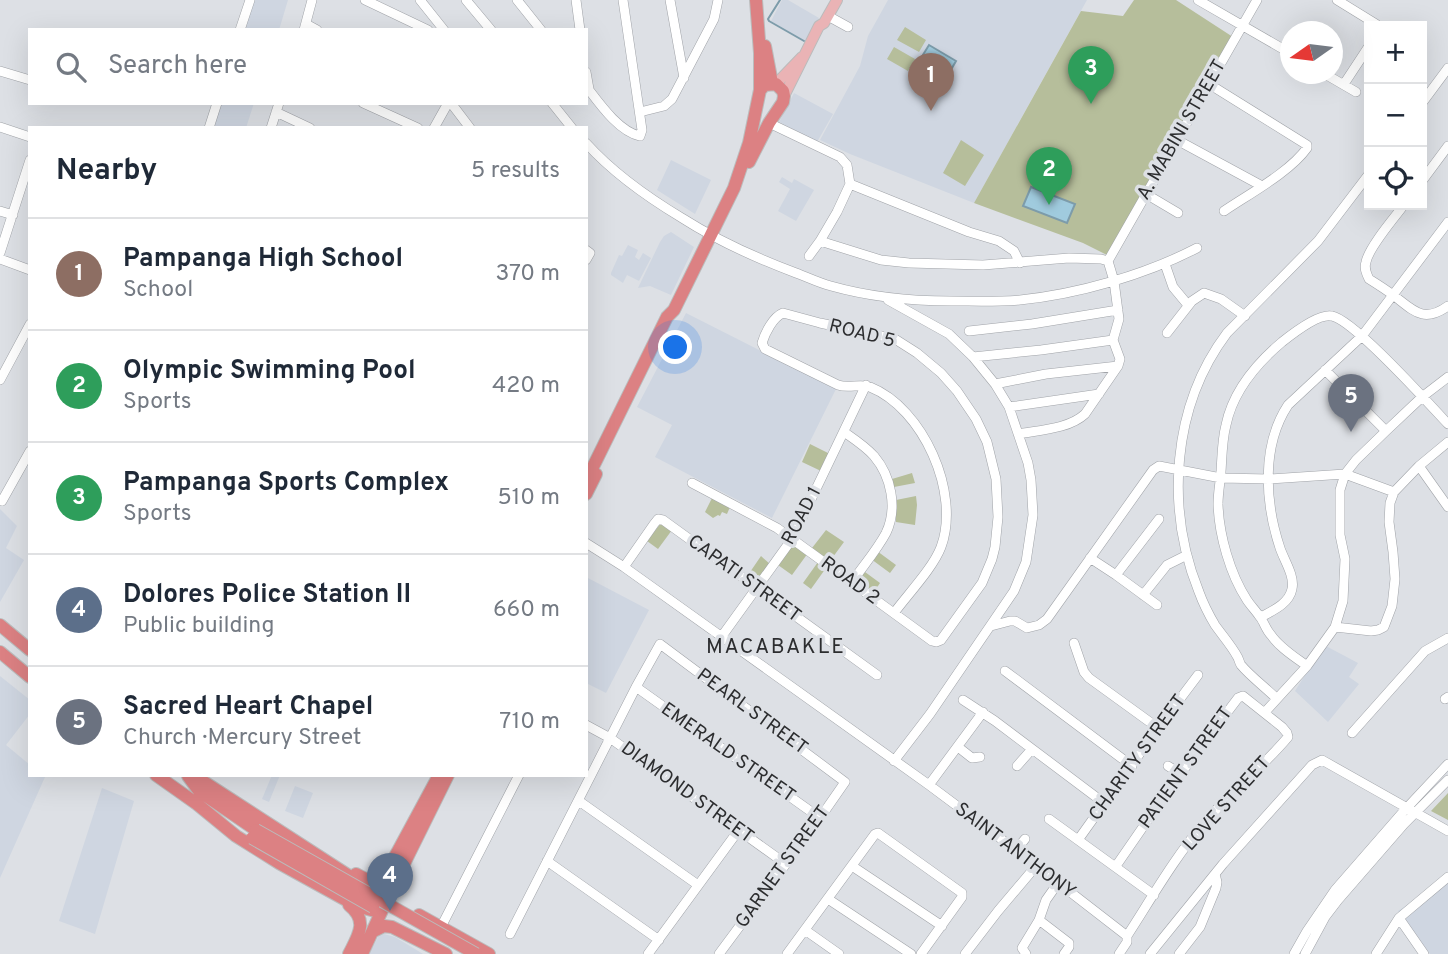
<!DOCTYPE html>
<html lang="en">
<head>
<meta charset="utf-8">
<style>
	body { margin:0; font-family:Overpass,sans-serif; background:#f6f6f7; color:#1f2937 }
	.controls { position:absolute; right:21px; top:21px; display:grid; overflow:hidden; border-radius:0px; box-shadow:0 7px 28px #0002 }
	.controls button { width:63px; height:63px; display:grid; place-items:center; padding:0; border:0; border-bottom:2px solid #e0e1e3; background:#fff; color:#1f2937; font:35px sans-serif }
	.compass { position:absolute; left:1280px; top:21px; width:63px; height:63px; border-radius:50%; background:#fff; box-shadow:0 7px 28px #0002; rotate:256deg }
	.you { position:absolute; left:676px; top:348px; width:24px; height:24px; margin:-18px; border:5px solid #fff; border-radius:50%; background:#1a73e8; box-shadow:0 0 0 10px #1a73e833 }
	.badge { display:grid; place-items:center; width:46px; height:46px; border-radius:50%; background:#307980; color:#fff; font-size:23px; font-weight:700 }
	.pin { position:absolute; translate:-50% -58px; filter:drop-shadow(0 2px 4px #0008) }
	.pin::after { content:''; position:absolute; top:37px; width:24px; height:21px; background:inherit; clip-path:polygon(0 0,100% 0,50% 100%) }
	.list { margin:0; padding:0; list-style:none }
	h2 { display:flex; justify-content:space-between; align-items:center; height:91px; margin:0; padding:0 28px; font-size:30px }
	h2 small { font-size:23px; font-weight:400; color:#747a83 }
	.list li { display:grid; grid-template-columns:46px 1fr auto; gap:21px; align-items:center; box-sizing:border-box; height:112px; padding:0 28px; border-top:2px solid #e0e1e3 }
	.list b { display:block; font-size:26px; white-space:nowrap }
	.list p { margin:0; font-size:23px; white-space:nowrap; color:#747a83 }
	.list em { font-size:23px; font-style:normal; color:#747a83 }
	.icon { flex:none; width:38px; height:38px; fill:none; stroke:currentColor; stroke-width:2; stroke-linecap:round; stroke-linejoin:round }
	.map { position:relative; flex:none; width:1448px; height:954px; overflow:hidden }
	.search { position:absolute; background:#fff; box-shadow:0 7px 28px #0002; left:28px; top:28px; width:560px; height:77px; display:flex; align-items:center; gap:18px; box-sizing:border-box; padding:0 24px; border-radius:0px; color:#747a83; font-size:26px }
	.panel { position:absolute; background:#fff; box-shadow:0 7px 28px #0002; left:28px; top:126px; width:560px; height:651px; border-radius:0px }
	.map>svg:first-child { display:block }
	.built { fill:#cfd6e1 }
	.green { fill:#b6be9b }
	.water { fill:#a0cbde; stroke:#7d9caa; stroke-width:2 }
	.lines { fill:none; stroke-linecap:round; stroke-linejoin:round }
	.stream { stroke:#7d9caa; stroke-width:2 }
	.minor-casing { stroke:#a0a3a8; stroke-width:10 }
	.major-casing { stroke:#bbbcbc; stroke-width:12 }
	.highway-casing { stroke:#bbbcbc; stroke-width:14 }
	.minor { stroke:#fff; stroke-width:9 }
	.major { stroke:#eab3b5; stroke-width:10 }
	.highway { stroke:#dc8183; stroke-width:12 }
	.highway-bridge-casing { stroke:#bbbcbc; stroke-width:14; stroke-linecap:butt }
	.highway-bridge { stroke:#dc8183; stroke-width:12 }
	.labels { text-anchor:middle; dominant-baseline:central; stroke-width:7; stroke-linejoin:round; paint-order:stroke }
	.street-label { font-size:19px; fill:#2c2d2f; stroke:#dde0e5 }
	.neighbourhood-label { font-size:21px; letter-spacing:2px; fill:#2c2d2f; stroke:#dde0e5 }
</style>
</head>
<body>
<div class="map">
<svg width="1448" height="954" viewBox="0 0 1448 954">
	<rect width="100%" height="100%" fill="#dde0e5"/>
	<path class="built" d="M254 0H288L279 30H245Z
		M782 0H788L819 18 805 41 771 21Z
		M888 0H1087L974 203 850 154 820 140 860 66 868 36Z
		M794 93 833 114 817 142 779 122Z
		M220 103H254L246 128H212Z
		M671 160 711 180 695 214 657 190Z
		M782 177 792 183 794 179 814 190 796 221 778 211 790 189 779 182Z
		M671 232 694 247 671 295 650 286 638 288 660 242 664 236Z
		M628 245 638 250 635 257 639 260 643 253 651 258 639 281 627 275 623 283 611 275V273L619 255 622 256Z
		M686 313 836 389 772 518 655 457 672 425 637 407Z
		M0 509 17 526 6 548 24 560 0 602Z
		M586 577 649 610 606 693 586 683Z
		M1324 645 1358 663 1349 677 1359 684 1328 722 1295 691Z
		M0 676 30 700V714L6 745 30 765V775H42L45 777 0 878Z
		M272 775H280L269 802 262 799Z
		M295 786 313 793 303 818 285 811Z
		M102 788 134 801 95 934 59 921Z
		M1448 878V954H1430L1398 911Z
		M384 934 395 937 423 954H369L378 937Z"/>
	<path class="green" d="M1134 0H1176L1236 39 1109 256 1083 243 974 203 1081 11 1123 16Z
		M905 27 926 40 919 52 897 40Z
		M894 47 915 59 908 71 887 59Z
		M961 140 984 155 965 186 943 173Z
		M810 444 830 454 821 471 802 462Z
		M912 473 915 483 894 487 892 479Z
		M916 496 917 505 915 525 896 522V500Z
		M712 498 730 507 727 514 722 512 720 516 718 515 713 518 705 512Z
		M661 523 672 530 658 549 647 541Z
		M826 530 844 542 830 561 812 548Z
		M793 543 808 553 792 575 778 565Z
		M877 551 896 565 890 573 871 559Z
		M761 556 770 564 759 580H756L748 575Z
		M818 562 826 568 811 589 803 583Z
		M865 572 880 583 874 592 859 580Z
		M1448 793V820L1431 811Z"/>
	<path class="water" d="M929 45 956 61 945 80 930 72 929 62 921 58Z
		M1031 187 1075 204 1067 223 1023 206Z"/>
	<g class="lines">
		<path class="stream" d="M780 0 768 19 769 21 804 41"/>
		<g class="minor-casing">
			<path id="minor" d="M365 0 428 30
				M420 0 444 30
				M466 0 491 30
				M517 0 541 30
				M576 0 580 30
				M670 0 684 78
				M1198 0 1290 53
				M1337 0 1376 24 1378 26
				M828 16 848 27
				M306 24 317 30
				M240 30 250 0
				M304 30 312 0
				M0 71 30 80
				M586 72 589 89
				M1325 74 1356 92
				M1209 84 1307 145V148C1290 172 1249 194 1224 211
				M1344 84 1369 46
				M586 86C599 103 619 132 640 136L642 130 623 0
				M363 103 418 128
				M451 103 470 128
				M552 103 572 128
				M1422 103 1448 68
				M276 112 310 128
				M640 112 664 106 672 99 714 19 718 0
				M769 123 840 157 847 165 850 184 969 232 999 241 1014 251 1020 263
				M0 127 30 137
				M209 128 217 103
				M271 128 279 103
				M434 128 448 103
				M1177 140 1262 186
				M586 143C614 174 647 197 682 218 718 241 756 258 796 273 807 277 819 283 831 286 870 297 910 301 951 301 974 301 997 302 1020 300 1078 294 1145 275 1197 248
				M1422 181 1448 146
				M850 184 837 212 820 241 881 260 909 263 983 265 1069 258 1101 259 1108 261
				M1146 194 1178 213
				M1404 205C1394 218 1369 247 1366 262 1364 268 1366 273 1369 279 1377 284 1385 289 1393 295 1413 310 1423 324 1448 306
				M0 211 13 215
				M586 250 590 253 586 260
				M0 253 30 160
				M809 256 820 241
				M0 259 30 270
				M1108 261 1257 0
				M1165 264 1173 287 1188 305
				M888 300 949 334 973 357 995 384 1009 407 1028 463 1031 480 1033 515 1026 562 1014 591 930 714 894 761
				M969 331 1032 324 1118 310
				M1167 333 1192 301 1204 293 1221 299 1245 316
				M973 357 1041 350 1113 340
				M1325 370 1386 431
				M0 380 30 324
				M995 384 1046 374 1118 366
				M1009 407 1099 394
				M844 432C854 439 865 446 874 456 891 476 898 508 886 533 877 550 863 566 852 582
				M1018 434C1039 430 1069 429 1085 414L1118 366 1120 359 1113 340 1119 319 1114 281 1108 261
				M1419 466 1448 507
				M692 483 777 528 932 641 936 642 941 640 982 583 992 559 995 547 998 517 996 479 987 442 976 419 957 391 941 373 917 353 895 339 820 323 783 313C773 317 765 333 762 343L765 349 838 385C849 389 860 383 870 387 923 408 961 493 941 547 933 568 908 594 894 613
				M0 500 2 501 30 451
				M586 543 624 567 929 785 1016 850 1127 936
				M1090 558 1116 575 1157 605
				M624 567 654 524 658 519 663 520 877 675
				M1116 575 1159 519
				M1143 595 1167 565 1187 555
				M1261 617C1272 611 1289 604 1292 589 1295 576 1284 560 1280 548 1265 503 1261 446 1288 405L1362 336 1448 222
				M991 626 1010 621H1015L1027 628 1039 625 1047 619 1153 470 1159 466 1221 478 1269 479 1345 474 1394 492
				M1335 627 1371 631 1378 630 1384 627 1392 606 1395 579 1393 552 1389 522 1390 503 1394 492 1419 466 1448 442
				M722 636 792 539 866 385
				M1074 643 1084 672 1089 678 1158 728
				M1307 666C1295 657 1280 648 1271 635 1266 630 1264 622 1260 617 1256 611 1251 606 1247 600 1230 574 1219 535 1218 504 1218 494 1220 483 1221 472 1222 457 1222 440 1226 425 1233 391 1256 364 1282 342 1292 334 1319 313 1332 316 1354 320 1429 404 1448 424
				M1005 671 1132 766
				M636 687 820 818
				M1276 698C1266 688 1250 676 1241 665 1239 662 1239 659 1237 656 1231 645 1222 635 1215 625 1209 615 1203 603 1199 592 1165 508 1172 406 1227 333L1318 241 1369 174
				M1445 699 1448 697
				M963 700 995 721 1104 803
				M1265 712 1307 666 1335 627 1343 601 1345 559 1340 535V490L1345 474 1356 460 1386 431 1422 397 1448 377
				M586 725 610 738 786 864
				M1352 733 1425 651 1448 638
				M958 747 972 758 980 757
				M1017 766 1032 749
				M1168 766 1181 774
				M929 785 983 712
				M579 801 698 885
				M1049 819 1154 895
				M1078 840 1158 728 1198 675
				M1016 850 1025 839
				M547 861 659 940
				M852 866 942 926
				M1116 866 1172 785 1238 698 1243 696 1282 727 1287 733 1288 737C1262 768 1230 793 1204 823 1175 857 1151 899 1127 936V942L1119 954
				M828 899 911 954
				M1399 918 1424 954
				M1039 920 1069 943V947L1064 954
				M441 927 519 775
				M805 930 839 954
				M510 934 636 687 660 644 845 782 820 818 719 954
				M648 954 738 831
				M787 954 875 834 878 833 962 893V897L921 954
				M965 954 998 911 1036 866
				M1026 954 1022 948 1039 920 1046 900 1058 883
				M1150 954 1223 864 1312 765 1322 760 1448 831
				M1179 954 1200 927 1216 888 1217 882 1215 874
				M1294 954 1307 931 1335 890 1403 812 1448 764
				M1305 954 1325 917 1338 900 1404 824 1448 780
				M1376 954 1399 918 1448 877"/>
		</g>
		<g class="major-casing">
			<path id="major" d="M776 84 802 57
				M784 96 819 26 824 23 837 0"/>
		</g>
		<g class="highway-casing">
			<path id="highway" d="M765 46 772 83
				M749 162 769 123 783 102 784 96 783 91 776 84 765 85 760 90
				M586 481 667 317 674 310 734 188 749 143 760 90V53L756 0
				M586 494 596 474
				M0 625 30 650
				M0 652 30 677
				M156 775 197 804 236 836 279 863 357 906 375 911 382 909
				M191 775 204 782 360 883
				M188 776 199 791 256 830
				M356 874C367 880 376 886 385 875L439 775
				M419 915 489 954
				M372 932 384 926 392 927 446 954
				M349 954C358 936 369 921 349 905
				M362 954 395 882 448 775"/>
		</g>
		<use href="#minor" class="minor"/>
		<use href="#major" class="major"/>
		<use href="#highway" class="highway"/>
		<g class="highway-bridge-casing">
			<path id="highway-bridge" d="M256 830 476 954
				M252 838 373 907"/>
		</g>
		<use href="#highway-bridge" class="highway-bridge"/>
	</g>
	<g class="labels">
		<g class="street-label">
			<text transform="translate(1182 130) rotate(-60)">A. MABINI STREET</text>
			<text transform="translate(862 334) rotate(14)">ROAD 5</text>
			<text transform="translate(802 516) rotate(-62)">ROAD 1</text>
			<text transform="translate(744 579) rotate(36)">CAPATI STREET</text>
			<text transform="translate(850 581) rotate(36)">ROAD 2</text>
			<text transform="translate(752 712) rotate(36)">PEARL STREET</text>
			<text transform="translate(728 753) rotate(35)">EMERALD STREET</text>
			<text transform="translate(1138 758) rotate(-54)">CHARITY STREET</text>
			<text transform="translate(1186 768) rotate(-54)">PATIENT STREET</text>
			<text transform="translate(687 793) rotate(36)">DIAMOND STREET</text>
			<text transform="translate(1227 804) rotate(-48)">LOVE STREET</text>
			<text transform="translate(1015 851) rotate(37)">SAINT ANTHONY</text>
			<text transform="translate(783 867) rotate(-54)">GARNET STREET</text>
		</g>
		<g class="neighbourhood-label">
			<text x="776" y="647">MACABAKLE</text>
		</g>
	</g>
</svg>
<div class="controls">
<button>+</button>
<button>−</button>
<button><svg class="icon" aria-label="locate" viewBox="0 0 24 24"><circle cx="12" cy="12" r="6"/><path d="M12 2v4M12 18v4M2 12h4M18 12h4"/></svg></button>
</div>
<svg class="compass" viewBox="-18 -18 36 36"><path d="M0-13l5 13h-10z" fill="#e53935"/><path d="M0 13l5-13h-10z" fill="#747a83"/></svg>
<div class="you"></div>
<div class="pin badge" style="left:931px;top:111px;background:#8d6e63">1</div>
<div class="pin badge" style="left:1049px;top:205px;background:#2e9e5b">2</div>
<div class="pin badge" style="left:1091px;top:104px;background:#2e9e5b">3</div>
<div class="pin badge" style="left:390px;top:911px;background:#5c6f8a">4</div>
<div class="pin badge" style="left:1351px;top:432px;background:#6b7280">5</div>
<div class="search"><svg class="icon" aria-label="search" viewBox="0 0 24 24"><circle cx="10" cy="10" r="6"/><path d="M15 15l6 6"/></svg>Search here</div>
<section class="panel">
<h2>Nearby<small>5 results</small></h2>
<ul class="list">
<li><span class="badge" style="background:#8d6e63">1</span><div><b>Pampanga High School</b><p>School</p></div><em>370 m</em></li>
<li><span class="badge" style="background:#2e9e5b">2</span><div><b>Olympic Swimming Pool</b><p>Sports</p></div><em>420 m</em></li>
<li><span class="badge" style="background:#2e9e5b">3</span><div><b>Pampanga Sports Complex</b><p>Sports</p></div><em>510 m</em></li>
<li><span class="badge" style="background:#5c6f8a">4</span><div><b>Dolores Police Station II</b><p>Public building</p></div><em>660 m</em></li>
<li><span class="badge" style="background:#6b7280">5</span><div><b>Sacred Heart Chapel</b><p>Church · Mercury Street</p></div><em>710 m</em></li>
</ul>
</section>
</div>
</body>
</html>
